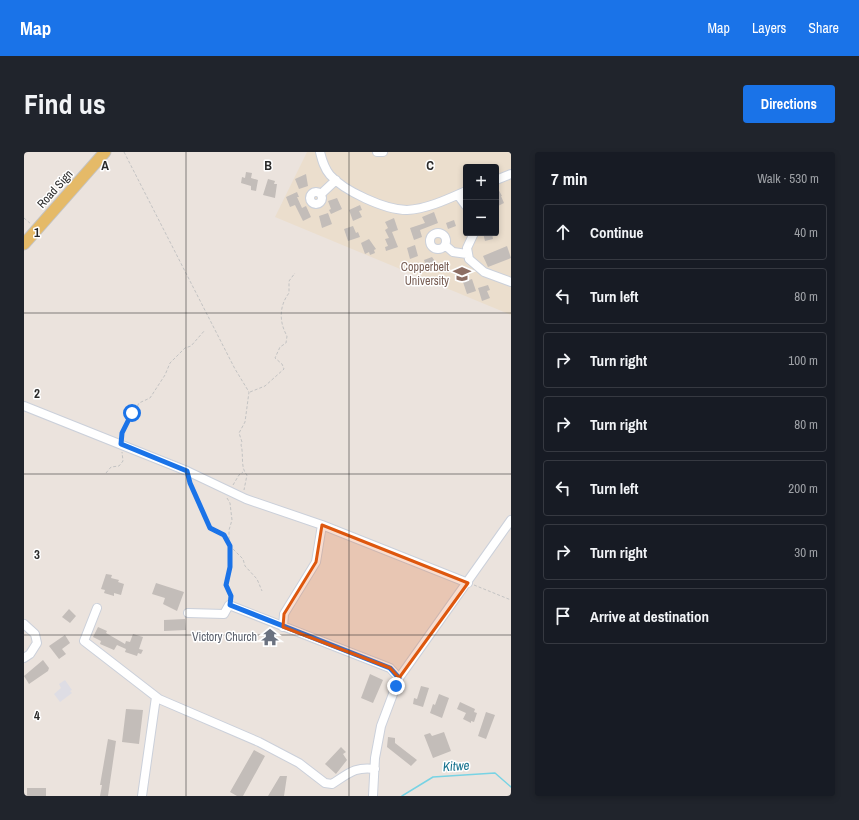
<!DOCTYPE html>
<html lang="en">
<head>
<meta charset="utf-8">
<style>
	body { margin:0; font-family:"Archivo Narrow",sans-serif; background:#20242c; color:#f1f3f6 }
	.controls { position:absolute; right:12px; top:12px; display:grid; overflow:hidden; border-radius:4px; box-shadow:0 2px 6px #0003 }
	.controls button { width:36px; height:36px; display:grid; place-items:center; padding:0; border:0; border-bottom:1px solid #363941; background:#171b24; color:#f1f3f6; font:20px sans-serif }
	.stop { position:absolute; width:12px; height:12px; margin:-9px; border:3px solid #1a73e8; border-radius:50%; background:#fff }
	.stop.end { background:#1a73e8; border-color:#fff; box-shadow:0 1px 4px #0008 }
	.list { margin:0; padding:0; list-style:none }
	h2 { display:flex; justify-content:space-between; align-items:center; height:52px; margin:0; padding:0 16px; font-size:17px }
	h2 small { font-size:13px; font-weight:400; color:#9ea1a6 }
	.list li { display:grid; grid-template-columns:26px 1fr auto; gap:12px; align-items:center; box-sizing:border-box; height:56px; margin:0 8px 8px; padding:0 8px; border:1px solid #363941; border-radius:4px }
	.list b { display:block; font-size:15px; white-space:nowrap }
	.list em { font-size:13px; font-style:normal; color:#9ea1a6 }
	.icon { flex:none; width:22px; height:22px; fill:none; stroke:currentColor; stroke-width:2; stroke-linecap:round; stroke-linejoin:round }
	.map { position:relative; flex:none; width:487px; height:644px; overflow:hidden; border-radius:4px }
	header { display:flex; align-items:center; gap:24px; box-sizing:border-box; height:56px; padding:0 20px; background:#1a73e8; color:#fff }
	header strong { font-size:19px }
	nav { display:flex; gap:22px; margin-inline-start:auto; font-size:14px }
	.intro { display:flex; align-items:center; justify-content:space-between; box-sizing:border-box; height:96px; padding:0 24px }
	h1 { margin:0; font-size:28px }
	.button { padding:10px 18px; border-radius:4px; background:#1a73e8; color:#fff; font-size:14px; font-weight:700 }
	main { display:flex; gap:24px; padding:0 24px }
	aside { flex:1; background:#171b24; border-radius:4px; box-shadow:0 2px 6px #0003 }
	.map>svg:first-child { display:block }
	.industrial { fill:#dedde4 }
	.education { fill:#ebdecd; fill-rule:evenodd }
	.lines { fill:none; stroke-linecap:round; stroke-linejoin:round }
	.stream { stroke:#78d3e4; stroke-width:1.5 }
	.building { fill:#c3bdb9 }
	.minor-casing { stroke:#cbd0da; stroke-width:10 }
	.major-casing { stroke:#c3c3c3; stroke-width:13 }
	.path { stroke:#c3c3c3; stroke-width:1; stroke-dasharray:3 2; stroke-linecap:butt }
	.minor { stroke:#fff; stroke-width:8 }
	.major { stroke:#e5ba68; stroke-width:11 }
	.route { stroke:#1a73e8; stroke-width:5 }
	.marked { fill:#de570e; fill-opacity:0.2; stroke:#de570e; stroke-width:3; stroke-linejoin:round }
	.grid { fill:none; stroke:#2a2a2a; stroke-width:1; stroke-opacity:0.55 }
	.labels { text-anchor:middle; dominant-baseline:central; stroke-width:3; stroke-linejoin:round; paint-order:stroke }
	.street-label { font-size:12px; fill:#2a2a2a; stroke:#fff }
	.education-label { font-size:12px; fill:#785e54; stroke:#fff; text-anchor:end }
	.worship-label { font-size:12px; fill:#5b616d; stroke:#fff; text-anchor:end }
	.water-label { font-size:13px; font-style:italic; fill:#18738f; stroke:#fff }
	.grid-label { font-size:13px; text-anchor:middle; font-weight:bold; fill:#2a2a2a; stroke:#fff; stroke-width:3; stroke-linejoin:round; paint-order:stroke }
</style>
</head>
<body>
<header>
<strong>Map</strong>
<nav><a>Map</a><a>Layers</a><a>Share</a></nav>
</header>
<div class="intro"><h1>Find us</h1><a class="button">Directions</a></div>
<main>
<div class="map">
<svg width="487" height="644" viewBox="0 0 487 644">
	<rect width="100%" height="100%" fill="#ebe3dd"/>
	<path class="industrial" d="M41 528 48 538 46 539 48 541 36 550 30 542 37 536 35 532Z"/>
	<path class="education" d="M283 0H487V163L251 65ZM442 15H472V81H442Z"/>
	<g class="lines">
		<path class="stream" d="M378 644 409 625 471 621 487 635"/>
	</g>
	<path class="building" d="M222 20 228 21 227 26 234 28 232 39 227 38V34L217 31 218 25 221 26Z
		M282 22 284 34 275 37 271 27Z
		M244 27 251 29 250 32H253L251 46 239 43Z
		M472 33 478 44H477L480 51 472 55Z
		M273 40 275 45H273L278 56 282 54 287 65 279 69 271 53 266 55 262 45Z
		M313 46 318 57 307 62 305 58 307 57 304 49Z
		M336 53 338 58 335 59 338 65 329 69 325 58Z
		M410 60 414 71 396 78 398 85 390 88 386 76 401 71 398 65Z
		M304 61 308 72 298 76 295 64Z
		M370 66 374 78 368 80 374 95 362 99 361 95 364 94 361 87 365 86 361 78 364 76 361 70Z
		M430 68 432 74 424 77 422 71Z
		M329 74 332 81 334 80 336 85 324 89 320 77Z
		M459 81H468L469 87 461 89Z
		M345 87 352 97 350 98 351 101 346 103 345 100 341 102 337 91Z
		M391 93 394 104 386 107 383 96Z
		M483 94 487 106 464 115 459 104Z
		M408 105 415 115 404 120 400 108Z
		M448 127 452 139 443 142 439 130Z
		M464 133 466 138 463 139 466 146 458 149 454 136Z
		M82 422 88 423 87 426 95 428 94 430 100 432 97 443 90 441V444L80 441 81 438 77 437Z
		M132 431 160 440 153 459 139 452 141 446 128 442Z
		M45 457 52 464 46 471 38 465Z
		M161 467 162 478 140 479V468Z
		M74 475 83 479 82 481 101 492 102 489 106 490 109 482 119 485 115 497 119 498 117 502 114 501 113 504 101 500 102 497 93 493 90 498 76 492 77 489 69 485Z
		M41 483 46 491 38 497 42 502 35 507 25 494Z
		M19 508 25 516 24 519 5 532 0 524Z
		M346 522 359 528 349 551 337 546Z
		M397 534 405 536 399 555 389 552 390 546 393 547Z
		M415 542 425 546 418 566 406 561 409 552 411 553Z
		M436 550 451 557 450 560 453 561 450 570 447 569V571L439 567 442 561 433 557Z
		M102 557 119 558 115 592 98 590Z
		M462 560 471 563 462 587 454 584Z
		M420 580 427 599 409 606 400 583 406 581 408 584Z
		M364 585 371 586V591L393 608 387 614 363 595Z
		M84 587 92 589 84 644H76L78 633H76Z
		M317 595 322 600 319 602 323 608 312 622 301 612Z
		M230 598 241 604 219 644H213L206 640Z
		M256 624H263L260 644H244Z
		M3 636H22V644H3Z"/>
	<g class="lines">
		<g class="minor-casing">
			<path id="minor" d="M296 0C298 8 300 16 306 23 320 39 361 58 383 58 403 57 424 47 442 39
				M353 0H359
				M472 28 487 22
				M286 46a6 6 0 1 1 12 0a6 6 0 1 1-12 0Z
				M297 42 312 28
				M434 43 442 54
				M450 81 443 96 445 107 460 120 487 130
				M406 89a8 8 0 1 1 16 0a8 8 0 1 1-16 0Z
				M421 93 429 100 443 102
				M0 254 163 319 222 347 298 373 444 431
				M73 456 60 489 135 547 235 590 275 611 301 631 308 632C324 622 331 614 351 617
				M164 461 200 462 205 453 366 516 375 526
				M0 472 11 482 13 491 6 502 0 506
				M259 475 260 462 292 410 298 373
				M118 644 132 545
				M349 644 351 606 357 574 375 526 487 368"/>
		</g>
		<g class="major-casing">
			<path id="major" d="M0 92 81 0"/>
		</g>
		<path class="path" d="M100 0 211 217 225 240 221 270 215 281 218 290 217 293C220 302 216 316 223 323L220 338
			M0 66 7 72
			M226 240 241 234 260 217 258 212 251 206 256 195 262 191 263 184C255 170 255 154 265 141V129L271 121
			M97 285 115 251 126 246 141 223 146 211 161 196 167 194 181 178
			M82 321 87 315 95 314 99 309 98 300
			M165 328 186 376 200 383 206 394 219 407 221 414 233 427 238 439
			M209 333 215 323 219 320
			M203 346 206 351 208 368 205 378V415L202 433 205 439 206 447
			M450 433 487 448"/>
		<use href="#minor" class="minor"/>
		<use href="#major" class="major"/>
	</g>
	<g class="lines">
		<path class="route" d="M108 261 98 281 97 292 163 319 166 331 186 376 200 383 206 394V415L202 433 207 444 206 453 366 516 375 526 372 534"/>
	</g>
	<path class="marked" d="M298 373 444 431 375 526 366 516 259 475 260 462 292 410Z"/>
	<path class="grid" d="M162 0V644M325 0V644M0 161H487M0 322H487M0 483H487"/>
	<defs>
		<g id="university-bare" transform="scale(1.38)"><path d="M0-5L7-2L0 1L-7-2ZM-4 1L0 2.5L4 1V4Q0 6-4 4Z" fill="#8d6e63" stroke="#fff" stroke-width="2.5" paint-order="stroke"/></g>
		<g id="temple-bare" transform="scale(1.38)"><path d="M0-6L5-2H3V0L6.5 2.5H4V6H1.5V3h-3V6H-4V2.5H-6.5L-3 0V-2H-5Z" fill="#6b7280" stroke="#fff" stroke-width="2.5" paint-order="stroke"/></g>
	</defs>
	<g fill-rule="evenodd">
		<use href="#university-bare" x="438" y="122"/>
		<use href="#temple-bare" x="246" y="485"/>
	</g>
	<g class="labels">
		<g class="street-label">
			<text transform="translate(31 37) rotate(-48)">Road Sign</text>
		</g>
		<g class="education-label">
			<text x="425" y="115">Copperbelt<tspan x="425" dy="14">University</tspan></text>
		</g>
		<g class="worship-label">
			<text x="233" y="485">Victory Church</text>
		</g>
		<g class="water-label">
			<text transform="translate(432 614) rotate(-3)">Kitwe</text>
		</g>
	</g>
	<g class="grid-label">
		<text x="81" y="18">A</text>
		<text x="244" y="18">B</text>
		<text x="406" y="18">C</text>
		<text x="13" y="85">1</text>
		<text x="13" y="246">2</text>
		<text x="13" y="407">3</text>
		<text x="13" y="568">4</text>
	</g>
</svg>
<div class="controls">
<button>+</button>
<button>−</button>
</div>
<div class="stop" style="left:108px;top:261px"></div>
<div class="stop end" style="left:372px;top:534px"></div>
</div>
<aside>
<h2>7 min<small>Walk · 530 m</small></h2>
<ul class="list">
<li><svg class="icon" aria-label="ahead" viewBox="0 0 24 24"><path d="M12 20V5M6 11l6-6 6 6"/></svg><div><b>Continue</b></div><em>40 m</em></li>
<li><svg class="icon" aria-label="left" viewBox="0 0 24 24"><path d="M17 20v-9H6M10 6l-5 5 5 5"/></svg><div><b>Turn left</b></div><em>80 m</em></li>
<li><svg class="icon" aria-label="right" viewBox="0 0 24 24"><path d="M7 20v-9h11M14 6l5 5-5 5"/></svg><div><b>Turn right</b></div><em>100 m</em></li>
<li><svg class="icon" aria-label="right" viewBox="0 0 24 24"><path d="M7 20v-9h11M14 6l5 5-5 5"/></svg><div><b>Turn right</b></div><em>80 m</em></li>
<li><svg class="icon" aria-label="left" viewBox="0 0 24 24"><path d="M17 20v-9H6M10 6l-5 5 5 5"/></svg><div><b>Turn left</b></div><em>200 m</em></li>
<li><svg class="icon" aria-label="right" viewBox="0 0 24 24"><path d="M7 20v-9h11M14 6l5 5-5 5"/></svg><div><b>Turn right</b></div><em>30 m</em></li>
<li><svg class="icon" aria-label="arrive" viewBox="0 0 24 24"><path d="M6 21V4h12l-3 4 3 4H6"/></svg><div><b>Arrive at destination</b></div></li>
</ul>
</aside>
</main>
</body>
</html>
